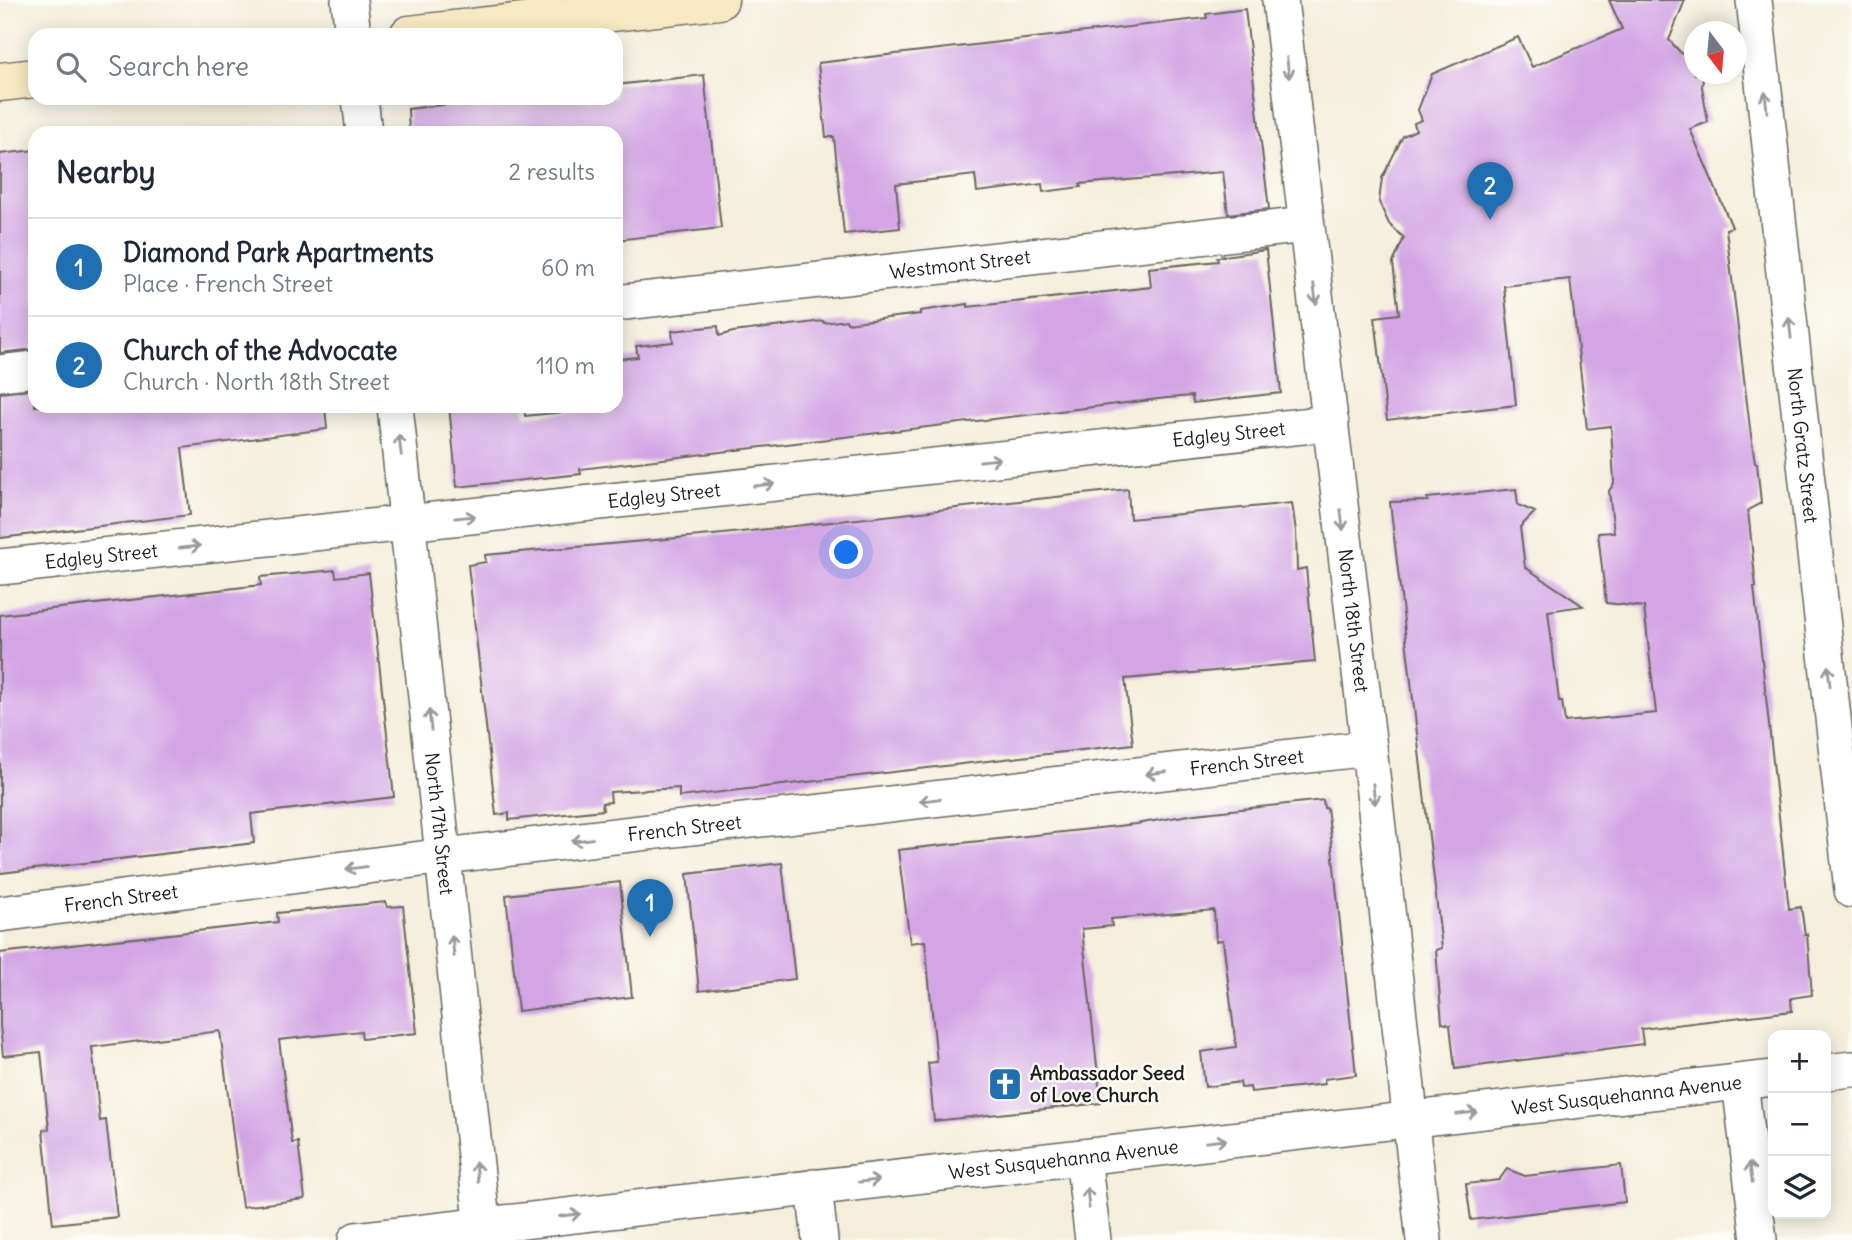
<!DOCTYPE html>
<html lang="en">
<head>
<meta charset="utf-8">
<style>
	body { margin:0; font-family:Delius,sans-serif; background:#f2f2f3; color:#1f2937 }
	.controls { position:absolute; right:21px; bottom:21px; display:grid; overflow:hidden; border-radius:14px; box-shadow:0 4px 18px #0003 }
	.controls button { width:63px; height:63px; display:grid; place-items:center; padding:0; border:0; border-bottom:2px solid #e0e1e3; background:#fff; color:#1f2937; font:35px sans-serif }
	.compass { position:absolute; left:1684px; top:21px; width:63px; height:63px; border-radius:50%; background:#fff; box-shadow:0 4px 18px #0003; rotate:164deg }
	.you { position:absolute; left:847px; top:553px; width:24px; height:24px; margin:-18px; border:5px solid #fff; border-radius:50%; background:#1a73e8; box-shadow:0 0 0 10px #1a73e833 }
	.badge { display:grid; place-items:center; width:46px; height:46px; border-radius:50%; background:#1f6fb2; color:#fff; font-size:23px; font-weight:700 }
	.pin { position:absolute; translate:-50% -58px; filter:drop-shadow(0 2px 4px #0008) }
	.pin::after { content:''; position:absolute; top:37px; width:24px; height:21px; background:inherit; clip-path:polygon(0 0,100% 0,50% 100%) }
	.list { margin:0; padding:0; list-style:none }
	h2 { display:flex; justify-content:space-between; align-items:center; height:91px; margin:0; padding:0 28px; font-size:30px }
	h2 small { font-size:23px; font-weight:400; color:#747a83 }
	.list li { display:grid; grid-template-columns:46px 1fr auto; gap:21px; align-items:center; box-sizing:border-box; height:98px; padding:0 28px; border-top:2px solid #e0e1e3 }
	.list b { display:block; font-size:26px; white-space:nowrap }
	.list p { margin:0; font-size:23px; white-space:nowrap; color:#747a83 }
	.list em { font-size:23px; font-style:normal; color:#747a83 }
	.icon { flex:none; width:38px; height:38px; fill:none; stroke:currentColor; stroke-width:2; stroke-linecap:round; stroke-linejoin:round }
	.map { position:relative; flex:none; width:1852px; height:1240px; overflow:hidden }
	.search { position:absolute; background:#fff; box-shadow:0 4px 18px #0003; left:28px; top:28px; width:595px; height:77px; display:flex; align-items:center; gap:18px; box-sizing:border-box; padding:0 24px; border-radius:21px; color:#747a83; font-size:26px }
	.panel { position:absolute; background:#fff; box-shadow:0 4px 18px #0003; left:28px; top:126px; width:595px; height:287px; border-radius:21px }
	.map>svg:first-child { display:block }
	.building { fill:#d3a5e5 }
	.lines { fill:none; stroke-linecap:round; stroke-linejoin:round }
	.street-casing { stroke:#68665f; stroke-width:38 }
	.secondary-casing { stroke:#68665f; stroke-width:41 }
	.street { stroke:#fff; stroke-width:35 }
	.secondary { stroke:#f7e9c3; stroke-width:38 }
	.oneway { stroke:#999 }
	.labels { text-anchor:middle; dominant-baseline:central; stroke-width:5; stroke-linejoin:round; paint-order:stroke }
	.street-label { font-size:19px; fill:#1c1c1c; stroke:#fdfcf7 }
	.poi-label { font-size:19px; font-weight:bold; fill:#1c1c1c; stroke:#fdfcf7; text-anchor:start }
</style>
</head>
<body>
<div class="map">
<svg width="1852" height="1240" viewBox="0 0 1852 1240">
	<rect width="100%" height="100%" fill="#fdfcf7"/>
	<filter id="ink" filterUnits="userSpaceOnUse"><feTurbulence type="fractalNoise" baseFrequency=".0143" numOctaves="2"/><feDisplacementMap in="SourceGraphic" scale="14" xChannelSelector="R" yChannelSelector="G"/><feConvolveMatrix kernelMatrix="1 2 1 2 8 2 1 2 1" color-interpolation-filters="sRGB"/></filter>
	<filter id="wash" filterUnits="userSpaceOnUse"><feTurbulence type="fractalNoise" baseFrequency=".00686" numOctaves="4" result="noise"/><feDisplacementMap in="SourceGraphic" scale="28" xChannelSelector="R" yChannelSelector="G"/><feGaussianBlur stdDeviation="1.57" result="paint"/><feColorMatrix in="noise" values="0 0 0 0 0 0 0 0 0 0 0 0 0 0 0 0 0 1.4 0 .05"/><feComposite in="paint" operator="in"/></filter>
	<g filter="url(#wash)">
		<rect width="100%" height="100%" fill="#f4eedb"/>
		<g id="blocks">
			<path class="building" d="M1609 0H1685L1669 40 1695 68V74H1699L1703 78 1702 87 1708 122 1690 129 1732 227 1726 229 1750 428 1755 463H1757L1761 503 1748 510 1756 587H1754L1789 909 1801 907 1805 935 1807 934 1812 995 1791 998 1792 1011 1641 1029 1643 1044 1455 1069 1450 1025 1442 1023 1436 950 1442 948 1390 502 1428 501 1427 498 1516 489 1518 505 1535 512 1520 527 1525 567 1583 606 1548 611 1559 701H1562L1565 722 1656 713 1644 607 1606 603 1598 533 1614 532 1609 491 1614 483 1611 426 1587 429 1570 279 1504 286 1516 405 1387 420 1375 317 1399 314 1393 263 1404 238 1389 224 1379 202 1382 178 1403 136 1416 130 1414 123 1422 120 1418 110 1432 74 1518 37 1532 67 1622 29Z
				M1245 9 1269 209 1228 214 1223 172 1080 184 1081 187 1043 192 1042 184 977 192 975 175 896 184 900 228 844 234 834 137H826L818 63 1207 18 1206 14Z
				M704 75 721 228 616 240V133H409L408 109 500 98H616V85Z
				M35 150V349L0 353V154Z
				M1266 250 1281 393 1193 403 1192 396 1167 398 580 469 581 474 457 487 449 406H524L525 416 616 407V359L638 357 636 346 673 342 672 331 718 326 719 336 733 332 823 321 824 323 846 320 847 323 920 314V311L968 304V307L1151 287 1149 268 1218 261 1217 257Z
				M35 389V406H325L327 429 182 448 190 515 0 538V393Z
				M1128 489 1130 519 1292 503 1296 531 1297 570 1306 568 1315 662 1125 679 1133 744 679 797V788L610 792 611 802 602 803 603 810 509 820V813L496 815 468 565 486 562 485 555 723 534Z
				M335 570 336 577 369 573 394 797 251 814 254 843 0 873V615L261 585 260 577Z
				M1323 800 1324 808H1327L1331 838 1356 1075 1324 1079 1325 1084 1251 1092 1250 1087 1241 1088 1240 1082 1205 1087 1201 1052 1236 1047 1223 940 1216 941 1214 910 1111 919 1112 926 1082 929 1101 1103 934 1121 928 1063 937 1062 925 941 910 943 898 850 1136 824 1195 814Z
				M782 863 795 979 699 991 687 874Z
				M620 882 632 997 518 1011 506 895Z
				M386 902 387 907 403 906 417 1033 362 1039 361 1031 279 1040 292 1143 298 1142 305 1199 242 1207 220 1031 92 1047 100 1121 106 1120 117 1217 53 1224 43 1130 49 1129 41 1052 3 1056 0 1025V953L278 922 277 913Z
				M1621 1165 1625 1202 1471 1220 1466 1184 1499 1180 1507 1169 1525 1176Z"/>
		</g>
	</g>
	<g filter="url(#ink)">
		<use href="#blocks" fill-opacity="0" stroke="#68665f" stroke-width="2"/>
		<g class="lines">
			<g class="street-casing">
				<g id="street">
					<path d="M349 0 353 35"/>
					<path id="s1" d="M1280 0 1369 748 1424 1240"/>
					<path id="s2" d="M1754 0 1852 890"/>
					<path d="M360 98 364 133"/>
					<path id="s3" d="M616 303 1306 225"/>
					<path d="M0 373 35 369"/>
					<path id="s4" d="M395 406 484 1240"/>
					<path id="s5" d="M0 567 1331 423"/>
					<path id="s6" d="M0 914 444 856 1369 748"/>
					<path d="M1826 1072 1852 1069"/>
					<path d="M1740 1082 1759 1240"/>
					<path d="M1083 1157 1093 1240"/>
					<path d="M814 1187 820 1240"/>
					<path id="s7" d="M356 1240 1773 1078"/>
				</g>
			</g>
			<g class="secondary-casing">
				<path id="secondary" d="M409 35 719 0
					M0 82 35 78"/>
			</g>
			<use href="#street" class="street"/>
			<use href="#secondary" class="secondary"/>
		</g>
		<defs><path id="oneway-shaft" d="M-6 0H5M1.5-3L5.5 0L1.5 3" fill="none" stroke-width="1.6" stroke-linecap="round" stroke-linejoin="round" transform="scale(1.75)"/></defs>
		<g class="oneway">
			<use href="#oneway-shaft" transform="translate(1288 68) rotate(83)"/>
			<use href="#oneway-shaft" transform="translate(1766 102) rotate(-96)"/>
			<use href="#oneway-shaft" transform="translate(1315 294) rotate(83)"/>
			<use href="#oneway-shaft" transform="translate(1790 328) rotate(-96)"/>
			<use href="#oneway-shaft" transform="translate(400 445) rotate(-97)"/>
			<use href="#oneway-shaft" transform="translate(990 460) rotate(-6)"/>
			<use href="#oneway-shaft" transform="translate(764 485) rotate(-6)"/>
			<use href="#oneway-shaft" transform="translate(465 517) rotate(-6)"/>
			<use href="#oneway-shaft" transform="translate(1342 520) rotate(83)"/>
			<use href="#oneway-shaft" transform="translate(190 547) rotate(-6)"/>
			<use href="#oneway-shaft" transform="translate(1829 676) rotate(-96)"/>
			<use href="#oneway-shaft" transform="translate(430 720) rotate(-96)"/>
			<use href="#oneway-shaft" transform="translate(1156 773) rotate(173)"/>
			<use href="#oneway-shaft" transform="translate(1374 794) rotate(84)"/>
			<use href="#oneway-shaft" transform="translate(930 800) rotate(173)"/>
			<use href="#oneway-shaft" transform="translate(582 840) rotate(173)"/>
			<use href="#oneway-shaft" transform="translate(356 868) rotate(173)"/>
			<use href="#oneway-shaft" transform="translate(453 946) rotate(-96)"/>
			<use href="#oneway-shaft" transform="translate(1467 1113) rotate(-7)"/>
			<use href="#oneway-shaft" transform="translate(1216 1141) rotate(-6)"/>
			<use href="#oneway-shaft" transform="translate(477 1172) rotate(-96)"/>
			<use href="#oneway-shaft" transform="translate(1751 1172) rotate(-97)"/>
			<use href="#oneway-shaft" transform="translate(869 1181) rotate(-6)"/>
			<use href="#oneway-shaft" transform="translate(1088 1198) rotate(-96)"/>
			<use href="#oneway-shaft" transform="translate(570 1215) rotate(-7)"/>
		</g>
	</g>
	<defs>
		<g id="church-square" transform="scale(1.75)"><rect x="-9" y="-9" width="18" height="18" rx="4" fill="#1f6fb2" stroke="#fdfcf7"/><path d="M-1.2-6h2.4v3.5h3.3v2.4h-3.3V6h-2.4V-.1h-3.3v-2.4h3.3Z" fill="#fff"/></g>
	</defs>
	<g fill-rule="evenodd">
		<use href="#church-square" x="1005" y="1084"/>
	</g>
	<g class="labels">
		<g class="street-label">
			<text stroke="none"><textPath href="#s3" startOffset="346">Westmont Street</textPath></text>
			<text stroke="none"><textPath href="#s5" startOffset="1236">Edgley Street</textPath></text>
			<text stroke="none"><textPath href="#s2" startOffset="448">North Gratz Street</textPath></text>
			<text stroke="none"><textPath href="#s5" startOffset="668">Edgley Street</textPath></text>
			<text stroke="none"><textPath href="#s5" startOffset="102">Edgley Street</textPath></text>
			<text stroke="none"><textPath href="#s1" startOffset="625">North 18th Street</textPath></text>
			<text stroke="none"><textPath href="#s6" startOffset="1256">French Street</textPath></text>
			<text stroke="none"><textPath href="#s4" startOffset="420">North 17th Street</textPath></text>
			<text stroke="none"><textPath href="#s6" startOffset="690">French Street</textPath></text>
			<text stroke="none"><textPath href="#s6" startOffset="122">French Street</textPath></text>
			<text stroke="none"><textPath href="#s7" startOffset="1279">West Susquehanna Avenue</textPath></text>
			<text stroke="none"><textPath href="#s7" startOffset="712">West Susquehanna Avenue</textPath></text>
		</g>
		<g class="poi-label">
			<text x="1030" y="1073">Ambassador Seed<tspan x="1030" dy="22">of Love Church</tspan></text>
		</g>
	</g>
</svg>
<div class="controls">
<button>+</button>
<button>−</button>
<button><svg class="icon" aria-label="layers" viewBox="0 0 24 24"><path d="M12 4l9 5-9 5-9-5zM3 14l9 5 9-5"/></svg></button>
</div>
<svg class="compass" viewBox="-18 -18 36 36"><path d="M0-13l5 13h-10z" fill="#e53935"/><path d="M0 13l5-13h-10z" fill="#747a83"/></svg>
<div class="you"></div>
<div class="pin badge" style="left:650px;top:937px">1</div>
<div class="pin badge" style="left:1490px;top:220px">2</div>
<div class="search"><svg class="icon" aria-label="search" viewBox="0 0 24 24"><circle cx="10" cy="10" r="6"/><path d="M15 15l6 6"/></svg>Search here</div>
<section class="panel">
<h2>Nearby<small>2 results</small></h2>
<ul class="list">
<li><span class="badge">1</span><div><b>Diamond Park Apartments</b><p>Place · French Street</p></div><em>60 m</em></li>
<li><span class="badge">2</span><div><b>Church of the Advocate</b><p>Church · North 18th Street</p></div><em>110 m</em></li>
</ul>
</section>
</div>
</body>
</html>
